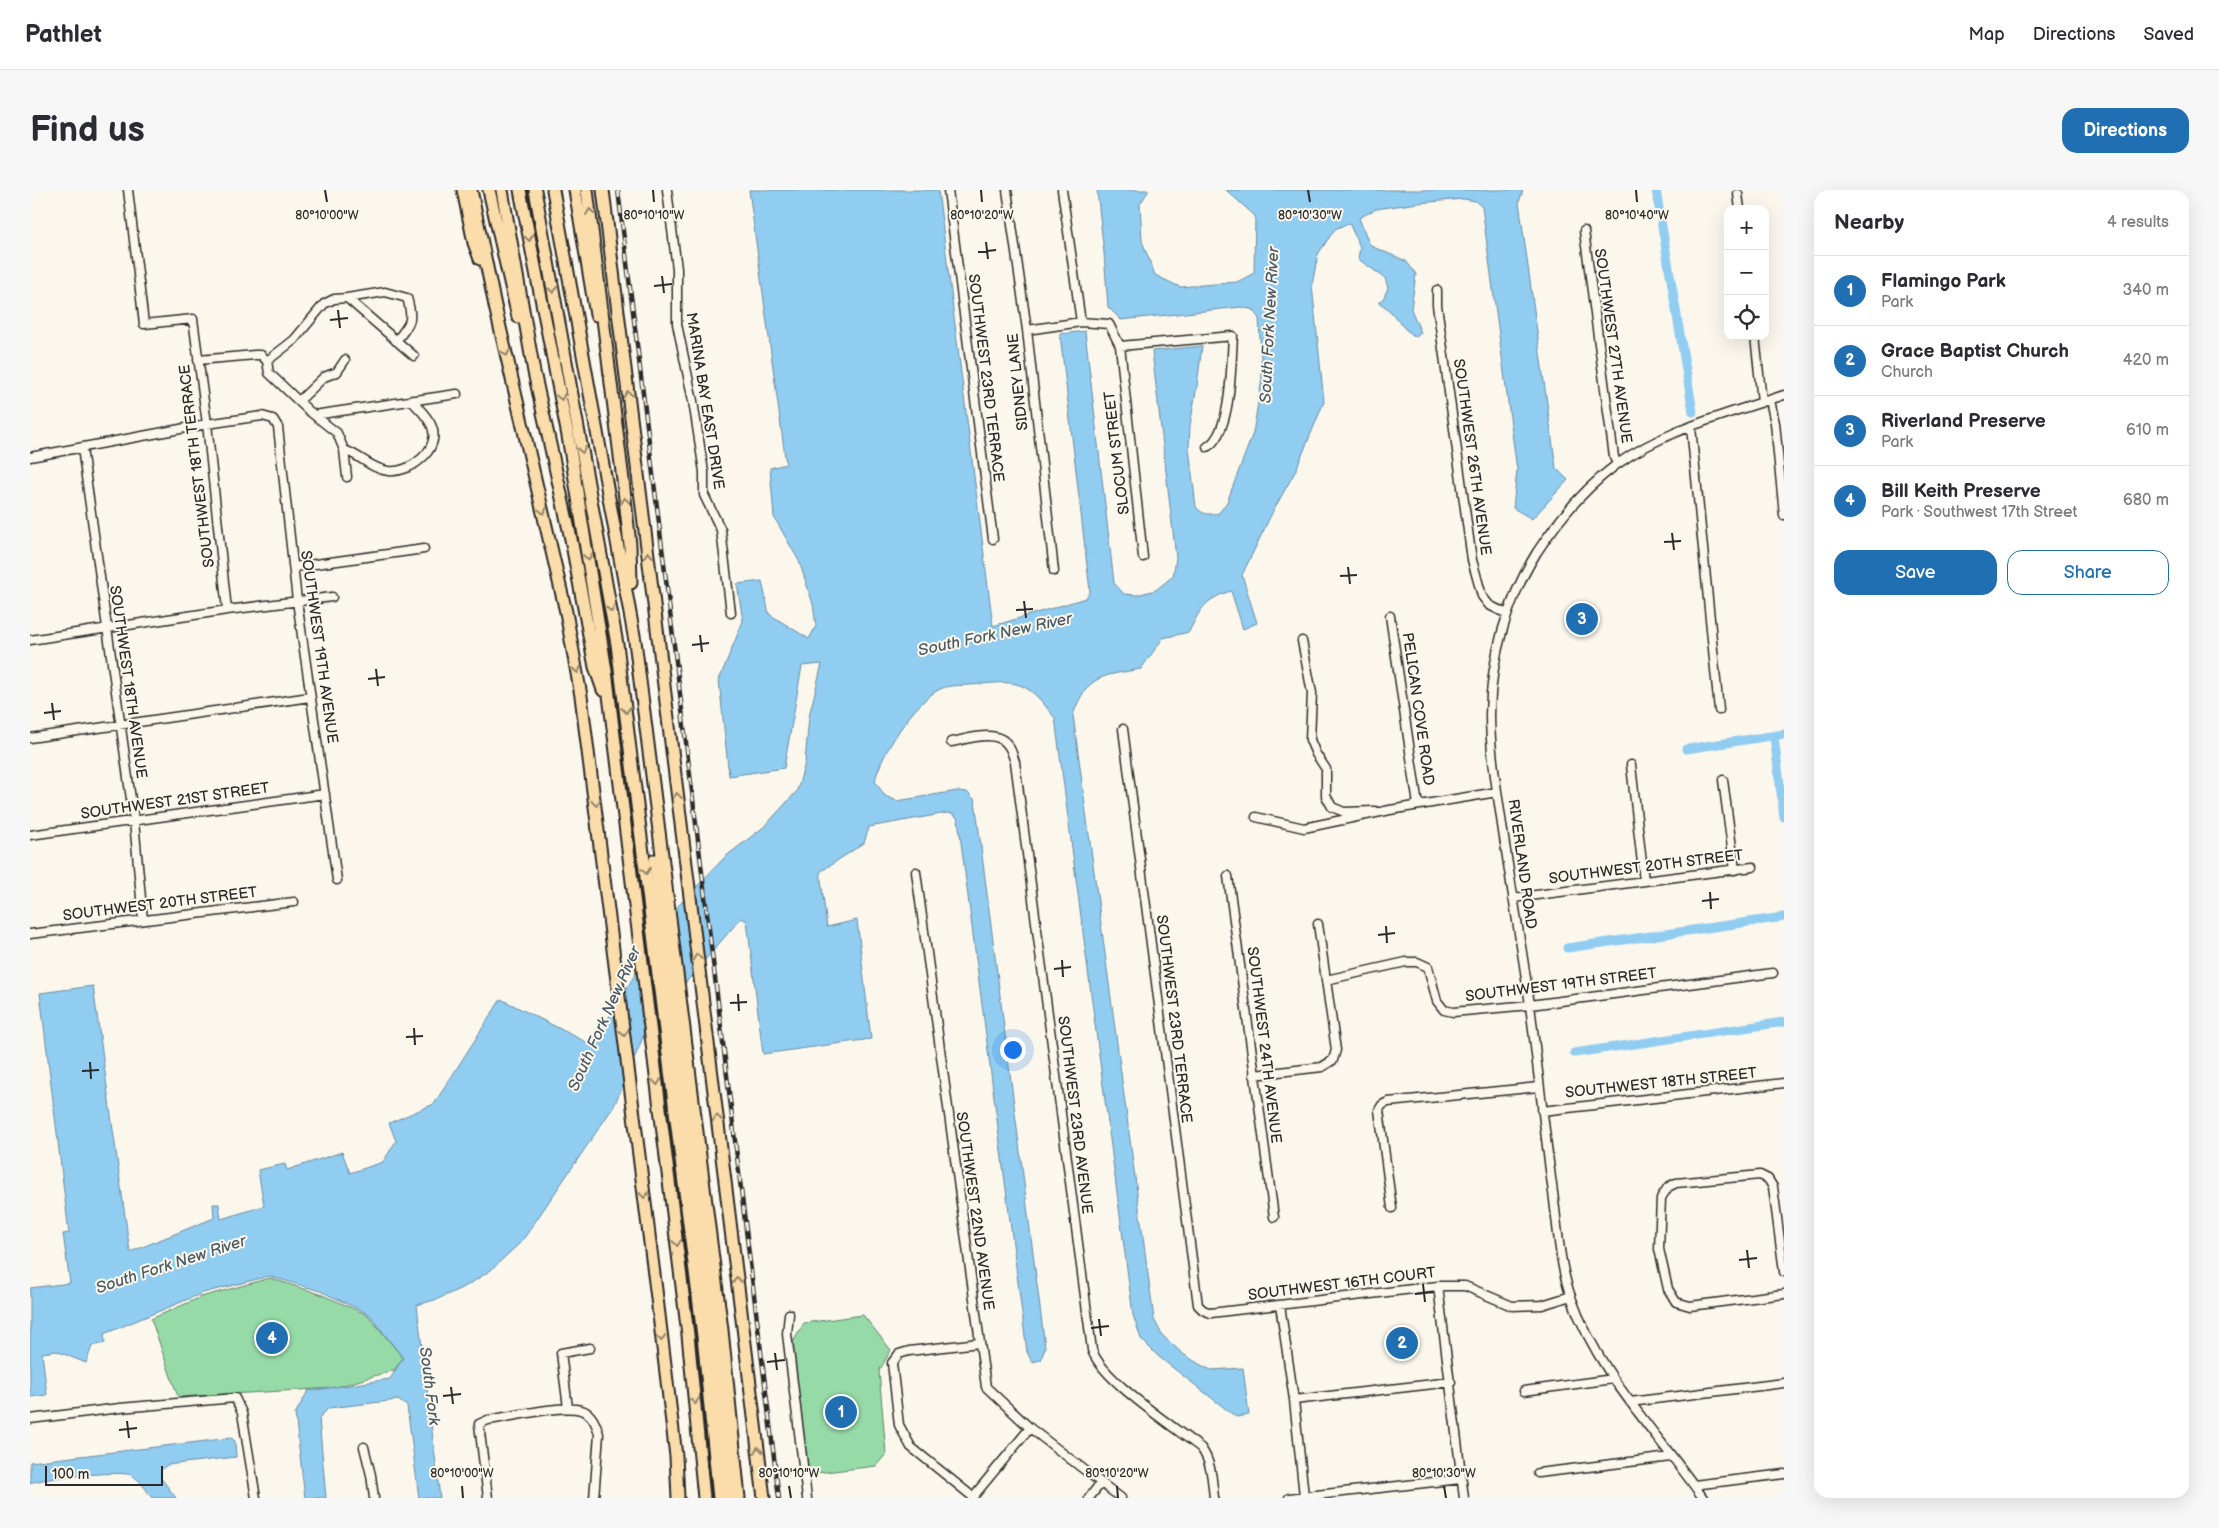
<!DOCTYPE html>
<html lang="en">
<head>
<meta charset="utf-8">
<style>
	body { margin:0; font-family:"Balsamiq Sans",sans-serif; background:#f7f7f7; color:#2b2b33 }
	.controls { position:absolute; right:15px; top:15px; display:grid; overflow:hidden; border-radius:10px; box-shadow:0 5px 20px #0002 }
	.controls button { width:45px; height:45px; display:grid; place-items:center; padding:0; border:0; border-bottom:1px solid #e1e1e2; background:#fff; color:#2b2b33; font:25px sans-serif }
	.scale { position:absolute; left:15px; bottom:12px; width:118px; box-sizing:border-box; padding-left:5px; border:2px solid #2b2b2b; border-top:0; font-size:14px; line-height:18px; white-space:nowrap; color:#2b2b2b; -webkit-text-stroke:4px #fbf7ec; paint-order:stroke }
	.you { position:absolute; left:982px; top:859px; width:18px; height:18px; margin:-12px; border:4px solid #fff; border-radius:50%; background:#1a73e8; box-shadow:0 0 0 8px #1a73e833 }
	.badge { display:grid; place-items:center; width:32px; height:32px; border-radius:50%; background:#1f6fb2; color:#fff; font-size:16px; font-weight:700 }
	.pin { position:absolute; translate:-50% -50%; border:2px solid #fff; box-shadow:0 1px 5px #0006 }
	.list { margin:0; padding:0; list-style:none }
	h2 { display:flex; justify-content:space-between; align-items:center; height:65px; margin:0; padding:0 20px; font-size:21px }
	h2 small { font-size:16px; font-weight:400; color:#7c7c81 }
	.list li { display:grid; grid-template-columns:32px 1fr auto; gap:15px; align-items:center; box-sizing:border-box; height:70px; padding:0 20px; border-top:1px solid #e1e1e2 }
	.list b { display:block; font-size:19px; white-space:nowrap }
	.list p { margin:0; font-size:16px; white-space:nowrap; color:#7c7c81 }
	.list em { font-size:16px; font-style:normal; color:#7c7c81 }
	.actions { display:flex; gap:10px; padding:15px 20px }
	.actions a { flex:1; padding:11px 0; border:1px solid #1f6fb2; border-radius:15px; text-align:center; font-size:18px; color:#1f6fb2 }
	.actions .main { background:#1f6fb2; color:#fff }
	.icon { flex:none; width:28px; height:28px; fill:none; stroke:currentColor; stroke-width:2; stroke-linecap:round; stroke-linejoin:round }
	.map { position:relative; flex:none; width:1754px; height:1308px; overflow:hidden; border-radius:15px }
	header { display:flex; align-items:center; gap:30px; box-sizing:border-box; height:70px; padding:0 25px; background:#fff; border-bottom:1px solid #e1e1e2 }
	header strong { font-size:24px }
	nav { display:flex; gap:28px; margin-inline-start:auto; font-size:18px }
	.intro { display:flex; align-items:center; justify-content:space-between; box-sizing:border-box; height:120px; padding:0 30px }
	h1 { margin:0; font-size:35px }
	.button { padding:12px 22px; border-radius:15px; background:#1f6fb2; color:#fff; font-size:18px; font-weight:700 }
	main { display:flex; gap:30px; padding:0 30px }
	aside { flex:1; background:#fff; border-radius:15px; box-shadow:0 5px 20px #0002 }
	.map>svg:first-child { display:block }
	.green { fill:#95daa7; stroke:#608269 }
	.water { fill:#91ccf1; stroke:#688ca2 }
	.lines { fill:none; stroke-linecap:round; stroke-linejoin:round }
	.canal { stroke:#91ccf1; stroke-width:9 }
	.minor-casing { stroke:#2b2b2b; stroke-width:11 }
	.highway-casing { stroke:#2b2b2b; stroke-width:15 }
	.minor { stroke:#fbf7ec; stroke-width:8 }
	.highway { stroke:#fbddab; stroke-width:11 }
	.rail-casing { stroke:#2b2b2b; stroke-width:4.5 }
	.rail { stroke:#fbf7ec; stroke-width:2.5; stroke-dasharray:8; stroke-linecap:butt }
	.oneway { stroke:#93846b }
	.ticks { fill:none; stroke:#2b2b2b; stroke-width:2 }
	.labels { text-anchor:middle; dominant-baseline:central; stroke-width:4; stroke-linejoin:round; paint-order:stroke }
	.street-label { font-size:15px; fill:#2b2b2b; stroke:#fbf7ec }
	.water-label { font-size:16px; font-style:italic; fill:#4a5b66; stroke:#fbf7ec }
	.ticks-label { font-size:12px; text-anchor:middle; fill:#2b2b2b; stroke:#fbf7ec; stroke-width:4; stroke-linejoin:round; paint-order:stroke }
</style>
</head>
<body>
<header>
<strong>Pathlet</strong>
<nav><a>Map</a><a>Directions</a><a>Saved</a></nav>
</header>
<div class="intro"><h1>Find us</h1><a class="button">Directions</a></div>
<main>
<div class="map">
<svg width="1754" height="1308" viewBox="0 0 1754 1308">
	<rect width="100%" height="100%" fill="#fbf7ec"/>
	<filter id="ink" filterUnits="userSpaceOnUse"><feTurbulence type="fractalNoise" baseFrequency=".02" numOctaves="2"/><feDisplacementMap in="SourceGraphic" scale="10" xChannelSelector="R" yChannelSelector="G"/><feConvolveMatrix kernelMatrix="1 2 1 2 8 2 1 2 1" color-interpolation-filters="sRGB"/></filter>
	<g filter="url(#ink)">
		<path class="green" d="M240 1088 290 1104 338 1125 373 1168 364 1180 304 1198 148 1207 121 1129 171 1107Z
			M833 1125 861 1160 849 1181 856 1264 846 1276 778 1284 762 1154 774 1133Z"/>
		<path class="water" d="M719 0H908L963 436 1056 408 1060 401 1030 144 1055 141 1084 393 1094 404 1107 405 1126 400 1143 386 1146 368 1122 161 1172 156 1167 196 1160 235 1159 258 1166 317C1173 325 1179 325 1189 323L1197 312 1223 243 1232 189 1229 129 1224 120 1211 117 1091 130 1078 117 1074 63 1067 0H1119L1110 14 1112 51 1125 85 1150 97 1207 92 1224 83 1225 26 1196 0H1493L1489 12 1526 278 1538 290 1502 329 1483 318 1487 280 1452 17 1445 11 1434 9 1388 13 1346 19 1329 28 1339 53 1343 57 1376 71 1386 84 1381 119 1391 143 1386 147C1368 137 1366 122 1348 112L1353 109 1358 98 1355 88 1328 69 1330 57 1319 33 1305 39 1288 64 1282 95 1294 212 1265 282 1243 321 1212 385 1227 433 1213 439 1201 401C1175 409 1170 419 1159 442L1133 448 1111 479C1072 486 1058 484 1043 525L1124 1129 1132 1145 1153 1164 1171 1175 1181 1180 1213 1178 1219 1225 1206 1227 1129 1167 1111 1149 1103 1125 1025 528C1016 517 1008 505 996 498 982 490 967 493 951 494 939 496 920 494 910 499 884 512 851 564 845 591L855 606 867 611 927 601 937 602 945 610 1015 1157 1011 1170 1002 1172 997 1162 928 629 923 624 917 623 839 637 834 653 790 682 797 737 827 730 841 849 733 864 717 731 711 728 617 838 584 916 492 1051 461 1080 438 1095 408 1109 387 1115 410 1308H389L377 1216 368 1210 299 1218 289 1228 296 1308H275L265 1224 278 1201 360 1189 373 1168 339 1124 290 1101 239 1086 173 1103 74 1144 75 1153 62 1156 56 1173 26 1161 12 1163 17 1205 0 1207V1098L40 1093 33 1044 39 1043 10 803 63 796 100 1062 184 1028 183 1014H189L191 1029 234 1016 228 980 255 974 257 980 312 962 320 983 353 972 366 951 359 933 404 914 471 809 562 855 645 719 695 667 735 636 767 601 775 573 779 526 792 474 772 476 754 578 699 586 689 490 713 431 707 394 732 391 739 424 779 449 786 436 783 414 769 371 744 327 740 278 756 274Z
			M201 1248 205 1251 206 1267 137 1275 131 1280V1288L146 1308H122C116 1300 111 1290 101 1285 91 1280 13 1288 0 1293V1272Z"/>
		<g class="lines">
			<path class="canal" d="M1626 0 1663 222
				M1744 546 1754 627
				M1656 559 1754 544
				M1537 758 1754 727
				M1544 863 1754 832"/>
			<g class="minor-casing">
				<path id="minor" d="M98 0 114 134 163 129 177 234 197 420
					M637 0 647 79V134L663 211 674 282V305L691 340 701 423
					M918 0 963 349
					M977 0 997 140 1024 381
					M1032 0 1051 132
					M1708 4 1710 19
					M1554 41 1584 267 1587 274
					M1407 100V115L1442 370 1452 406 1459 415 1477 424
					M317 108 355 102 377 108C384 131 380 134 366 151
					M997 140 1051 132 1079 134 1090 156 1203 146C1201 174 1202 243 1177 257
					M1725 146 1732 212
					M1090 156 1113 367
					M168 170 225 165H231L237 171 264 150 294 114 304 109 317 108 384 166
					M237 171 239 183 279 221 307 243 314 260C330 265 341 279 358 281 379 284 411 260 402 237 398 226 388 218 381 210
					M1740 210 1745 233 1754 325
					M269 211 294 187 307 182 315 170
					M284 225 427 204
					M1661 237 1689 520
					M52 258 104 631 113 730
					M314 260 317 287
					M0 267 177 234 232 226 243 229 248 237 267 411 307 690
					M264 377 394 359
					M1360 426 1388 615
					M0 450 197 420 302 407
					M1272 451 1282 503 1280 550 1286 564 1296 579V606L1302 617 1314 622 1345 621
					M1093 539 1168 1115 1173 1120 1181 1123 1408 1096H1435L1482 1116 1512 1115 1541 1106
					M0 548 280 507
					M921 552C938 549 969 538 979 557 982 561 983 567 985 572L1062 1160C1072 1190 1143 1236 1171 1258 1182 1273 1182 1290 1184 1308
					M1601 575 1614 691
					M1693 590 1705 680
					M1226 627 1274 638 1360 620 1467 602
					M0 645 295 604
					M886 682 956 1197 1000 1238 1091 1308
					M1198 686 1244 1027
					M1483 708 1723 677
					M0 744 264 712
					M1296 790 1376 772H1387L1398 777 1407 811 1414 820 1423 822 1500 815 1743 783
					M1224 885 1292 877 1303 870 1306 860 1288 734
					M1512 921 1754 893
					M1362 1018 1349 920 1352 915 1358 912 1509 897
					M1754 1082 1743 997 1738 989 1730 985 1646 993 1638 997 1631 1008 1629 1059 1638 1099 1646 1112 1660 1116 1754 1104
					M1408 1096 1434 1308
					M1250 1115 1264 1210 1274 1306
					M759 1124 757 1144 777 1308
					M1494 1201 1583 1189
					M1264 1210 1421 1192
					M1600 1212 1754 1193
					M538 1218 531 1163 560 1158
					M0 1229 90 1218 205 1208 212 1223 226 1308
					M334 1257 341 1285 344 1308
					M1508 1283 1641 1267
					M1664 1295 1754 1284
					M943 1307 881 1257 869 1235 862 1173 869 1164 879 1161 949 1153
					M458 1308 449 1234 458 1230C480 1227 532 1214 551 1220 561 1222 567 1235 569 1244L564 1308
					M942 1308 1000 1238
					M1059 1308 1070 1294
					M1259 1308 1431 1289
					M1673 1308C1627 1242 1568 1184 1541 1107 1530 1076 1528 1042 1524 1010 1515 945 1508 880 1500 815 1491 753 1480 690 1471 628 1466 594 1460 558 1460 524 1461 467 1477 410 1507 362 1528 330 1554 299 1586 275 1634 240 1698 224 1754 205"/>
			</g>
			<g class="highway-casing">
				<path id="highway" d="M433 0 444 53 450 69
					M441 0 465 116 536 422 551 506 626 1100 646 1266 648 1308
					M459 0 488 127
					M472 0 504 182 541 349 565 477 573 500
					M490 0 538 246 576 481 658 1145 674 1308
					M505 0 587 454 673 1146 689 1308
					M523 0 605 451 692 1140 709 1308
					M545 0 566 125
					M557 0 593 290 600 355 601 393
					M573 0 734 1308
					M625 670 683 1142 700 1308"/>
			</g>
			<use href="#minor" class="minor"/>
			<use href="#highway" class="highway"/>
			<g class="rail-casing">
				<path id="rail" d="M588 0 749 1308"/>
			</g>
			<use href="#rail" class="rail"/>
		</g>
		<defs><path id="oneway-chevron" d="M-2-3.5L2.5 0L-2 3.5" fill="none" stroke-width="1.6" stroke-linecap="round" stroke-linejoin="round" transform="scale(1.25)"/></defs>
		<g class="oneway">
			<use href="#oneway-chevron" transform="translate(560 22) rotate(-97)"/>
			<use href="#oneway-chevron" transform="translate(499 48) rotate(79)"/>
			<use href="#oneway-chevron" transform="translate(523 100) rotate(80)"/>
			<use href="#oneway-chevron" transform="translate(476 163) rotate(77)"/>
			<use href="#oneway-chevron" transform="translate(598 204) rotate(-97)"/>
			<use href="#oneway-chevron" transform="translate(531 207) rotate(79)"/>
			<use href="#oneway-chevron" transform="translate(552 260) rotate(80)"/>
			<use href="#oneway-chevron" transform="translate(595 311) rotate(-96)"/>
			<use href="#oneway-chevron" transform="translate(513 321) rotate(77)"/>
			<use href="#oneway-chevron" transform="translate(618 365) rotate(-97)"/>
			<use href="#oneway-chevron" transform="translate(558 367) rotate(81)"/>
			<use href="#oneway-chevron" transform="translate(581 419) rotate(80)"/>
			<use href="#oneway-chevron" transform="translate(547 480) rotate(80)"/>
			<use href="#oneway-chevron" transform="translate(596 520) rotate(83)"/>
			<use href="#oneway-chevron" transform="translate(647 606) rotate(-97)"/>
			<use href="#oneway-chevron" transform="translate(566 613) rotate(83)"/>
			<use href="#oneway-chevron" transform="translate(616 681) rotate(83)"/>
			<use href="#oneway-chevron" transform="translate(667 767) rotate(-97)"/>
			<use href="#oneway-chevron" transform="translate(594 843) rotate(83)"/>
			<use href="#oneway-chevron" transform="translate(627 892) rotate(83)"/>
			<use href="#oneway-chevron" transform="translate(687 928) rotate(-97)"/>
			<use href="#oneway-chevron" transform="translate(614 1005) rotate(83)"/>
			<use href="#oneway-chevron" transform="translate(647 1053) rotate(83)"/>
			<use href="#oneway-chevron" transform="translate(707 1090) rotate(-97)"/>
			<use href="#oneway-chevron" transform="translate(631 1148) rotate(83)"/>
			<use href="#oneway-chevron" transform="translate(665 1211) rotate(84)"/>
			<use href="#oneway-chevron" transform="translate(728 1260) rotate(-97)"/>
		</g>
	</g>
	<path class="ticks" d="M295 0 297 12M623 0 624 12M951 0 952 12M1278 0 1280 12M1606 0 1607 12M956 52 958 69M948 62 966 60M632 86 634 103M624 96 642 94M308 120 310 138M300 130 318 128M1642 343 1644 360M1634 352 1651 351M1318 377 1320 394M1310 386 1327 385M994 411 996 428M986 420 1003 419M670 445 672 462M662 455 679 453M346 479 348 496M338 489 355 487M22 513 24 530M14 523 31 521M1680 702 1681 719M1672 711 1689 709M1356 736 1357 753M1348 745 1365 743M1032 770 1033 787M1024 779 1041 777M708 804 709 821M700 813 717 812M384 838 385 855M376 847 393 846M60 872 61 889M52 881 69 880M1717 1060 1719 1078M1709 1070 1727 1068M1393 1094 1395 1112M1385 1104 1403 1102M1069 1129 1071 1146M1061 1138 1079 1136M745 1163 747 1180M737 1172 755 1170M421 1197 423 1214M413 1206 431 1204M97 1231 99 1248M89 1240 107 1238M432 1296 433 1308M759 1296 761 1308M1087 1296 1088 1308M1414 1296 1416 1308"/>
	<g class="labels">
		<g class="street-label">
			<text transform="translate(1583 156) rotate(82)">SOUTHWEST 27TH AVENUE</text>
			<text transform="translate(956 188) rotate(83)">SOUTHWEST 23RD TERRACE</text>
			<text transform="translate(988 192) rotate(-96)">SIDNEY LANE</text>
			<text transform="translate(675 211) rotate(81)">MARINA BAY EAST DRIVE</text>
			<text transform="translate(1087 263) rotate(-97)">SLOCUM STREET</text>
			<text transform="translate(1442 267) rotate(82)">SOUTHWEST 26TH AVENUE</text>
			<text transform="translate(167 276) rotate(-97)">SOUTHWEST 18TH TERRACE</text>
			<text transform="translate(289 457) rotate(82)">SOUTHWEST 19TH AVENUE</text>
			<text transform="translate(98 492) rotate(82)">SOUTHWEST 18TH AVENUE</text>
			<text transform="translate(1388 519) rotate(82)">PELICAN COVE ROAD</text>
			<text transform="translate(145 611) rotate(-8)">SOUTHWEST 21ST STREET</text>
			<text transform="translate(1492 674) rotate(82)">RIVERLAND ROAD</text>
			<text transform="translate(1616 677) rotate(-7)">SOUTHWEST 20TH STREET</text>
			<text transform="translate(130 714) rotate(-7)">SOUTHWEST 20TH STREET</text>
			<text transform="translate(1531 795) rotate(-7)">SOUTHWEST 19TH STREET</text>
			<text transform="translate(1144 829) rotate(83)">SOUTHWEST 23RD TERRACE</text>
			<text transform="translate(1234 855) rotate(83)">SOUTHWEST 24TH AVENUE</text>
			<text transform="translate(1631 893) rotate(-6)">SOUTHWEST 18TH STREET</text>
			<text transform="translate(1045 925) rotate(83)">SOUTHWEST 23RD AVENUE</text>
			<text transform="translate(945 1021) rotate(82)">SOUTHWEST 22ND AVENUE</text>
			<text transform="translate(1312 1094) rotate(-7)">SOUTHWEST 16TH COURT</text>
		</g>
		<g class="water-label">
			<text transform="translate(1240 135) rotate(-87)">South Fork New River</text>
			<text transform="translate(965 445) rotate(-12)">South Fork New River</text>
			<text transform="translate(575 829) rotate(-66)">South Fork New River</text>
			<text transform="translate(141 1075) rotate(-18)">South Fork New River</text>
			<text transform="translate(399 1196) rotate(83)">South Fork</text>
		</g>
	</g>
	<g class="ticks-label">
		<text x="297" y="29">80°10'00"W</text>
		<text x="624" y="29">80°10'10"W</text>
		<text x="952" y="29">80°10'20"W</text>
		<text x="1280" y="29">80°10'30"W</text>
		<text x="1607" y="29">80°10'40"W</text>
		<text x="432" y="1287">80°10'00"W</text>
		<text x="759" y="1287">80°10'10"W</text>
		<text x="1087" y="1287">80°10'20"W</text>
		<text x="1414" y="1287">80°10'30"W</text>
	</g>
</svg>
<div class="controls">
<button>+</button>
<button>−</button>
<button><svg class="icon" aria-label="locate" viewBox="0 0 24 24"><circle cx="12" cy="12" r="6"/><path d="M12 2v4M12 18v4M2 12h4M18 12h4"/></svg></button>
</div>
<div class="scale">100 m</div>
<div class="you"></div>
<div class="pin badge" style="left:811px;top:1222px">1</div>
<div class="pin badge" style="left:1372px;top:1153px">2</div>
<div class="pin badge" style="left:1552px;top:429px">3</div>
<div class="pin badge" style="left:242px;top:1148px">4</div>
</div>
<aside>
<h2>Nearby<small>4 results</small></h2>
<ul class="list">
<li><span class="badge">1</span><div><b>Flamingo Park</b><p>Park</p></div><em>340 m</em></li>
<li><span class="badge">2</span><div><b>Grace Baptist Church</b><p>Church</p></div><em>420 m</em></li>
<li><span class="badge">3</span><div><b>Riverland Preserve</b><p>Park</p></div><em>610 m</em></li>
<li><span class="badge">4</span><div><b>Bill Keith Preserve</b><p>Park · Southwest 17th Street</p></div><em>680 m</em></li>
</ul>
<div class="actions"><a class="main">Save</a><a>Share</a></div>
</aside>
</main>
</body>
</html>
